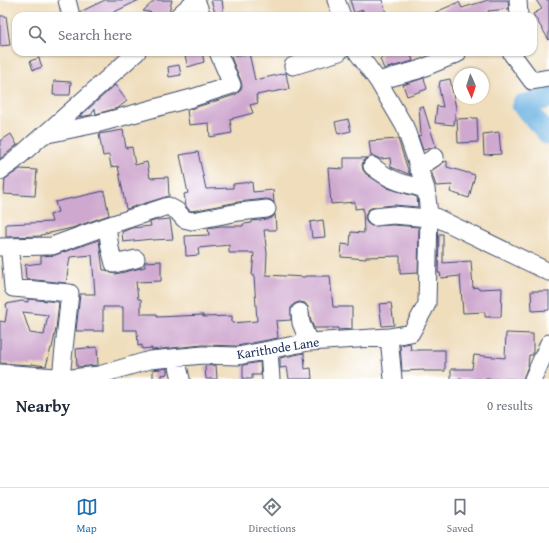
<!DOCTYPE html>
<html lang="en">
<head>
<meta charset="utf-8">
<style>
	body { margin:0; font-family:"Gentium Book Plus",serif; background:#f6f6f7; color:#1f2937 }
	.compass { position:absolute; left:453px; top:68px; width:36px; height:36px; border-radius:50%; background:#fff; box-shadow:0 1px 3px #0004; rotate:177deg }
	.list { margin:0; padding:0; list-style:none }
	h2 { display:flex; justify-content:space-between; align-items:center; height:52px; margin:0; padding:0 16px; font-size:17px }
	h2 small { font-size:13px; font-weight:400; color:#747a83 }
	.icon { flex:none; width:22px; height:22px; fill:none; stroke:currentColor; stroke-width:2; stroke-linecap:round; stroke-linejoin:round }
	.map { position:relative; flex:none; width:549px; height:379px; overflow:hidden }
	.search { position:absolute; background:#fff; box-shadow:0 1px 3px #0004; left:12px; right:12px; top:12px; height:44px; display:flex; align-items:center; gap:10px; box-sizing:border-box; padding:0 14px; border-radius:12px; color:#747a83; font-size:15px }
	.sheet { height:108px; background:#fff }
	nav { display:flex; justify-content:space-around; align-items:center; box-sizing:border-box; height:56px; border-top:1px solid #e0e1e3; background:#fff; font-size:11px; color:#747a83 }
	nav a { display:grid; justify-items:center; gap:2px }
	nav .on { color:#1f6fb2 }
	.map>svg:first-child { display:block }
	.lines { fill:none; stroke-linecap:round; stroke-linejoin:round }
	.river { stroke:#6ab1e1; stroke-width:21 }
	.building { fill:#cfa8cf; fill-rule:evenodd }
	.minor-casing { stroke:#3b496c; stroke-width:19 }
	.minor { stroke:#fff; stroke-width:17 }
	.labels { text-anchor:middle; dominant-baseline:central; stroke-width:3; stroke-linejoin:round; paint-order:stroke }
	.street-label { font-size:13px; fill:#1b2f5e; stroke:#fff }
</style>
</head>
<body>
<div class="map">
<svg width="549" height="379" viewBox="0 0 549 379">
	<rect width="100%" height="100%" fill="#fff"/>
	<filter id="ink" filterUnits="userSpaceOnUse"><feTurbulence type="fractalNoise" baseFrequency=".025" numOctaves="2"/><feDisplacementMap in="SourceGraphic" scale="8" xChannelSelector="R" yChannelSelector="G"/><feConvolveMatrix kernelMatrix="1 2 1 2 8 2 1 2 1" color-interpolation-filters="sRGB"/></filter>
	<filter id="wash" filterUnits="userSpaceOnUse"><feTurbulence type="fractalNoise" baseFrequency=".012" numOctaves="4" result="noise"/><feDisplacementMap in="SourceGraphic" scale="16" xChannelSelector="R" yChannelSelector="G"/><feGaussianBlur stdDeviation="0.9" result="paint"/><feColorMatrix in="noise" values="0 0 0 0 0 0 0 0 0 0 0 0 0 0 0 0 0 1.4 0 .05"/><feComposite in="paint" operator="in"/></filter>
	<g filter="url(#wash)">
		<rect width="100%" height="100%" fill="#efddbb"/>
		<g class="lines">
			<path class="river" d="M549 98 522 105 549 135"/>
		</g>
		<g id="blocks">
			<path class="building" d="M105 0H139L106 16H81L80 12Z
				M155 0H172L168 16 143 11Z
				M211 0H222L224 16H216Z
				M350 0H382L387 16H364L363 10 354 13Z
				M488 0H508L509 9 488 11 489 16H427L459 2 462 8Z
				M536 0H549V40L533 14 542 9Z
				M0 16H6L10 45 0 46Z
				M184 52H202L204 62 188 67Z
				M380 52H410L413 61 384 69 380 59 382 58Z
				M249 53 255 80 286 73 289 89 256 95 258 103 250 105 253 113 230 119 232 133 210 137 209 123 189 125 187 110 235 95 240 91 242 86 241 81 231 57Z
				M39 58 42 67 33 70 30 61Z
				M179 65 181 75 169 77 168 67Z
				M424 78 427 89 407 96 403 85Z
				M450 79 456 108 454 125 435 123 437 106 443 107 439 88 440 81Z
				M54 81 71 82 70 95H53Z
				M115 85 127 101 118 108 96 114 95 109 91 115 79 117Z
				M423 106 436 147 423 150 418 136 421 135 419 107Z
				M477 118 478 142 458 143 457 119Z
				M348 119 351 131 338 134 335 122Z
				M123 130 126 148 132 147 135 165 147 162 150 178 168 177 169 196 126 209 118 166 111 167 109 155 103 156 99 134Z
				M499 132 501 154 484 155 483 134Z
				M11 134 17 145 0 159V141Z
				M398 139 409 173 411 175 391 167 390 158 380 159 374 156H371L369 141Z
				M198 152 206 189 233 188V184L252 182 253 192 273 190 274 203 271 200 266 199 238 202 192 211 189 210 186 206 184 194 188 193 180 155Z
				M344 158H367L364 160 362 165 363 170 366 174 388 188 417 197 418 207 394 205 374 207 369 209 366 213 365 218 367 223 371 226 393 225 419 227 418 273 400 274V256L366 257V259L341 257 342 244 350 245 351 232 364 233 363 208 355 209V202L331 204 328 168 344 169Z
				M447 161V167L475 175 469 198 450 192 452 185 436 186 431 171 444 162Z
				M20 169 37 170 35 196 4 194 5 179Z
				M104 191 109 215 72 228 41 235 42 236 6 237V224L52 222 50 215 58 212 55 202Z
				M275 214 276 230H264L267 253 266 275 305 277V276H330L333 307H352V329L338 330V328H314L311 321 308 307 305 303 299 302 294 304 291 308V320L276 321 278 338 237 346 203 345 152 350V348L142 349V345L138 346 137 330H123V307H103V331H76L80 294H95L92 255 70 257 66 283 26 279 25 265 41 263V256L55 255 99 240 103 270H106L111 273 116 274 145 267V262L161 261V281L136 282 138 299H141V314H157V317L203 315V317L232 316V323L257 321 254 276H252L254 253H229V245L198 248 199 255 186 256 185 236 209 235 208 228 221 226H243V224L252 223V221L268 219 273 217Z
				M170 219 173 239 152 240V239L123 242 122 232 132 228 151 226 150 222 158 220Z
				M323 220 325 237 312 238 310 222Z
				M439 234H443V263L471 261 473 288 477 287 478 289 502 288 501 317H485V312L463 313 460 276 441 278 440 273H438Z
				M531 291H549V310L532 311Z
				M28 299 59 302 56 329 52 348H51L46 366 31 364V365L0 363V321L5 322 7 310 6 304 22 301 28 302ZM23 312 48 315 44 335 30 333Z
				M391 303 394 325 382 326 379 304Z
				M506 333 533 334V355H529L528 366 523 379H451V369H472L474 355 505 358Z
				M410 343 411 350H445V371H424V370L402 371 400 345Z
				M97 347 98 365 77 367 76 349Z
				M304 353 305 369 311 368 312 379H289L287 367 280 368V358Z
				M260 362 261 375H252V379H243V365Z
				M216 365 217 379H206L205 366Z
				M167 368V374L162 375V379H153V370Z"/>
		</g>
	</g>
	<g filter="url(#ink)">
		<use href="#blocks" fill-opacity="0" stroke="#3b496c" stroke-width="1"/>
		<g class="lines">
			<g class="minor-casing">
				<path id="minor" d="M67 0 71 16
					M336 0 342 16
					M518 0 519 16
					M178 16 196 0 202 16
					M513 52 512 54 532 81 549 78
					M293 66 339 52
					M378 81 418 70 457 54
					M45 134 137 52
					M372 166C392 182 402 183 426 189
					M418 168 435 157
					M0 171 14 161 43 135 96 124 192 98 232 85 218 52
					M429 214 549 272
					M375 217 393 215 429 218
					M107 226 110 248 114 264 136 259
					M0 247 52 246 107 226 168 206 177 211 184 219 192 221 239 212 267 209
					M10 253 13 288 70 293 61 377
					M300 312 301 323 309 342
					M389 337 393 379
					M269 350 271 379
					M176 358 181 379
					M0 373 71 378 99 375 150 360 203 355 238 356 309 342 389 337 411 333 427 304 429 214 426 189 405 127 378 81 357 52
					M533 379 549 343"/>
			</g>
			<use href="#minor" class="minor"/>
		</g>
	</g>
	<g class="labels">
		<g class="street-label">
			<text transform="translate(278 348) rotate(-9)">Karithode Lane</text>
		</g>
	</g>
</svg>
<svg class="compass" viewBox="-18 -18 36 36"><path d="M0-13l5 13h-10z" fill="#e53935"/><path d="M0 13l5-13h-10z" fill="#747a83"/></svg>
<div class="search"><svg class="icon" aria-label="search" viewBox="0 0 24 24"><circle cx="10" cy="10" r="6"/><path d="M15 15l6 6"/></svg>Search here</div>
</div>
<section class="sheet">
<h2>Nearby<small>0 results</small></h2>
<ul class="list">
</ul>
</section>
<nav>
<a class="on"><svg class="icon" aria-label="map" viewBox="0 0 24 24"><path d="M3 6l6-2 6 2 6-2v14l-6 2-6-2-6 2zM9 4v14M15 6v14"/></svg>Map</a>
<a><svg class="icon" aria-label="directions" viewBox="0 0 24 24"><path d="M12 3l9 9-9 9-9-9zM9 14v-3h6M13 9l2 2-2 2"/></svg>Directions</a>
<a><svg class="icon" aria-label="saved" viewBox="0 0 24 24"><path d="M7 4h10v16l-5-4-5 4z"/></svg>Saved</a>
</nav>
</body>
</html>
